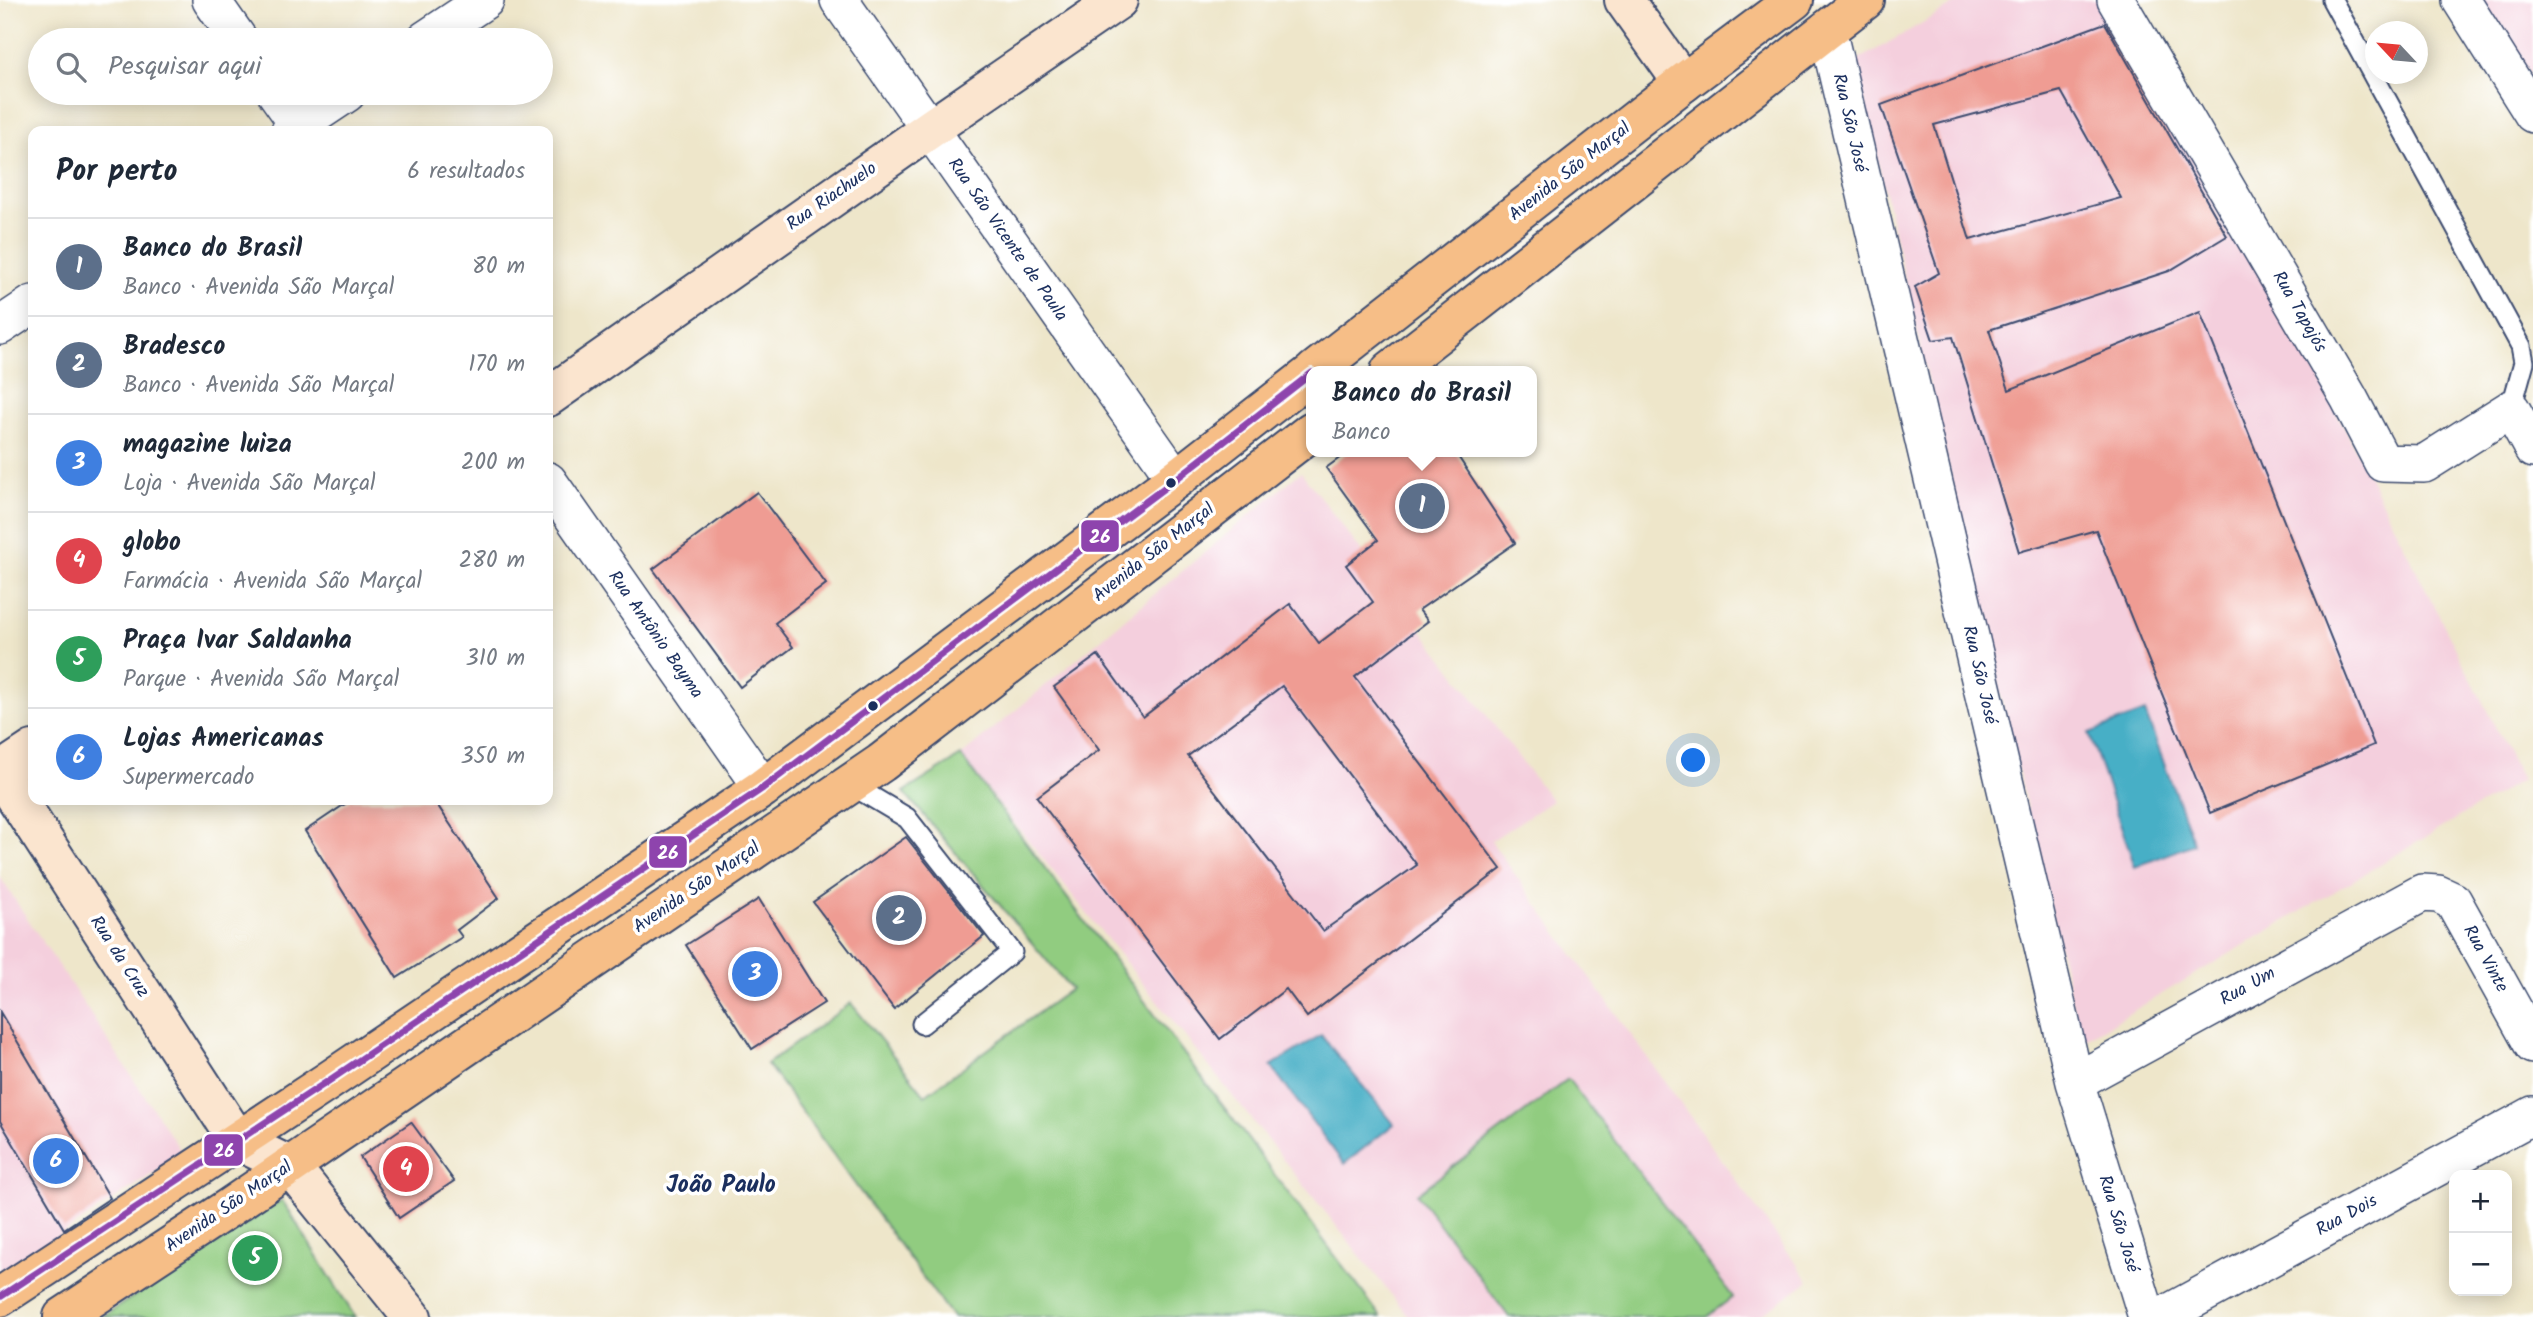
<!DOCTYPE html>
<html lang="pt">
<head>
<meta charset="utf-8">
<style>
	body { margin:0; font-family:Kalam,sans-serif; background:#f2f2f3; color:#1f2937 }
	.controls { position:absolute; right:21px; bottom:21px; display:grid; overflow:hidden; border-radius:14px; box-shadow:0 4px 18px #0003 }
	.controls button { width:63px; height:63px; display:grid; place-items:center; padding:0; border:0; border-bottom:2px solid #e0e1e3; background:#fff; color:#1f2937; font:35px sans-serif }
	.compass { position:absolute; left:2365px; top:21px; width:63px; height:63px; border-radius:50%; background:#fff; box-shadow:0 4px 18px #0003; rotate:296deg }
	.you { position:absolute; left:1694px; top:761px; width:24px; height:24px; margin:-18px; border:5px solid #fff; border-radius:50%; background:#1a73e8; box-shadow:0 0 0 10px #1a73e833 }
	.badge { display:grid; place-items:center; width:46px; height:46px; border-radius:50%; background:#db2777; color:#fff; font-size:23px; font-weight:700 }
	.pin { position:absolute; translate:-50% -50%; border:4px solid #fff; box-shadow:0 2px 7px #0006 }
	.popup { position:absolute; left:1306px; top:366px; width:231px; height:91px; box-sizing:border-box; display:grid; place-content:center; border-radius:14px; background:#fff; filter:drop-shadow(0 2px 5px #0005); font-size:23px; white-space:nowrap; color:#747a83 }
	.popup b { font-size:26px; color:#1f2937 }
	.popup::after { content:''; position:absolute; left:50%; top:100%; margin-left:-14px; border:14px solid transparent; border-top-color:#fff }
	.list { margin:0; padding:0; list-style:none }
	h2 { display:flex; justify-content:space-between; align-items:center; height:91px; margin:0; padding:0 28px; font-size:30px }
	h2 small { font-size:23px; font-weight:400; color:#747a83 }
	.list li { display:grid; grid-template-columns:46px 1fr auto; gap:21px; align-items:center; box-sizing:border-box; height:98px; padding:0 28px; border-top:2px solid #e0e1e3 }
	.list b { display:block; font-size:26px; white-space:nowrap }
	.list p { margin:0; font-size:23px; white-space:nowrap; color:#747a83 }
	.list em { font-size:23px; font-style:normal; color:#747a83 }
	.icon { flex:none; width:38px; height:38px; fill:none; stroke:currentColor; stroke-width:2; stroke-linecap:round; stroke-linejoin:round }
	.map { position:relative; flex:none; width:2533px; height:1317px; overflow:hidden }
	.search { position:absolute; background:#fff; box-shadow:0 4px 18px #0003; left:28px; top:28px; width:525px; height:77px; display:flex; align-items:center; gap:18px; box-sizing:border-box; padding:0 24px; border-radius:38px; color:#747a83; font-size:26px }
	.panel { position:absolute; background:#fff; box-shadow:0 4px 18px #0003; left:28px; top:126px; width:525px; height:679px; border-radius:14px }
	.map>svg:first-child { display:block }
	.built { fill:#f4cfdd }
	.green { fill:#91cc80; stroke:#567e6f; stroke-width:2 }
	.water { fill:#47afc6; stroke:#316f92; stroke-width:2 }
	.building { fill:#ef9c93; fill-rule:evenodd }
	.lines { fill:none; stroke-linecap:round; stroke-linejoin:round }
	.lane-casing { stroke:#3b4a6e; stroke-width:23 }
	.street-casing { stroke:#3b4a6e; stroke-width:40 }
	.secondary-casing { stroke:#3b4a6e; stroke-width:42 }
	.primary-casing { stroke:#3b4a6e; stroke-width:42 }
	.lane { stroke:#fff; stroke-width:19 }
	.street { stroke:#fff; stroke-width:37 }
	.secondary { stroke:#fbe5cf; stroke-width:38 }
	.primary { stroke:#f6be87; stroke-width:38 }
	.bus-1-casing { stroke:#fff; stroke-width:12 }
	.bus-1 { stroke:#8e44ad; stroke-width:7 }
	.bus-dot { fill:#1b2f5e; stroke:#fff; stroke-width:2.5 }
	.labels { text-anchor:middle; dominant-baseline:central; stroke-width:7; stroke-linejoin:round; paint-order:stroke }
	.street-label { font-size:18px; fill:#1b2f5e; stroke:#fff }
	.district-label { font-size:24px; font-weight:bold; fill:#1b2f5e; stroke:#fff }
	.line-badge { stroke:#fff; stroke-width:2.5 }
	.badge-label { font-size:19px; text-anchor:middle; font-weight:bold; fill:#fff }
</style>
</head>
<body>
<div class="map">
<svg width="2533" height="1317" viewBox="0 0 2533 1317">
	<rect width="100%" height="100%" fill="#fff"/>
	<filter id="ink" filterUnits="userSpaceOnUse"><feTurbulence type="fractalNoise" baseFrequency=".0143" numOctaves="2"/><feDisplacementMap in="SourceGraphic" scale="14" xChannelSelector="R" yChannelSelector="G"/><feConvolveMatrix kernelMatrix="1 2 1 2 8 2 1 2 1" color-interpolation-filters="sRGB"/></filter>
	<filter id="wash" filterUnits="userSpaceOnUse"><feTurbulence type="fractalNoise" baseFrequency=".00686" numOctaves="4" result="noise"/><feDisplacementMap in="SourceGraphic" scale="28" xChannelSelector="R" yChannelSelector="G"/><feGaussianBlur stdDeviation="1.57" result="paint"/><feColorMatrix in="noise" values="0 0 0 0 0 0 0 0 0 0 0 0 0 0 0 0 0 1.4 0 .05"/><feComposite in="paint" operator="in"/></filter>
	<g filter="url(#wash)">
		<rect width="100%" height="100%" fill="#eee6ca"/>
		<path class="built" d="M1962 0H2101L2259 258 2522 780 2081 1042 1855 62Z
			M2480 0H2533V79Z
			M1301 472 1552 801 1491 841 1809 1281 1758 1317H1409L961 756Z
			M0 877 183 1154 0 1275Z"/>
		<path class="green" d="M961 756 1381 1317H952L767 1064 851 1003 925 1095 1071 989 904 792Z
			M1568 1079 1733 1297 1706 1317H1509L1417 1194Z
			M282 1200 355 1317H102Z"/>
		<path class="water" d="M2145 712 2194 844 2135 867 2089 733Z
			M1321 1035 1394 1124 1344 1164 1271 1066Z"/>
		<g id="blocks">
			<path class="building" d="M2105 23 2227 236 2169 271 1989 330 2009 390 2200 312 2374 745 2210 813 2096 530 2019 552 1953 337 1933 340 1915 287 1939 273 1881 105ZM2061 91 2121 198 1970 240 1934 125Z
				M1348 452H1455L1515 543 1419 610 1428 621 1355 677 1501 869 1307 1017 1286 989 1220 1039 1037 797 1099 750 1054 687 1098 655 1143 717 1290 604 1319 643 1373 602 1346 565 1378 540 1326 468ZM1282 686 1417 865 1323 931 1188 756Z
				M757 492 826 584 775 623 793 647 740 687 653 569Z
				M351 800H434L499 898 457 930 462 937 397 978 305 831Z
				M906 837 984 936 894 1009 813 902Z
				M759 899 824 1003 752 1049 686 945Z
				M0 1012 110 1198 64 1229 0 1121Z
				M411 1122 454 1181 399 1218 360 1157Z"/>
		</g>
	</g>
	<g filter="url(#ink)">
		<use href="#blocks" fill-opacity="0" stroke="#3b4a6e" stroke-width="2"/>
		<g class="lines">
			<g class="lane-casing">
				<path id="lane" d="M2332 0 2521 346 2524 362 2511 409
					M850 784 907 818 1012 952 922 1024"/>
			</g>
			<g class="street-casing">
				<path id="street" d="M211 0 239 40
					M839 0 1176 479
					M2116 0 2349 398 2383 463 2424 464 2511 409 2533 449
					M2461 0 2533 114
					M1827 29 2075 1082 2147 1317
					M425 40 485 0
					M276 93 303 131
					M290 131 347 93
					M0 326 33 304
					M548 481 763 788
					M2075 1082 2422 893 2438 894 2453 901 2533 1045
					M2161 1317 2533 1115"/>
			</g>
			<g class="secondary-casing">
				<path id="secondary" d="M1624 0 1683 83
					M548 397 930 129 1118 0
					M0 772 33 750
					M0 773 238 1141 290 1166 412 1317"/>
			</g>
			<g class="primary-casing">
				<path id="primary" d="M1314 371 1683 83 1794 0
					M1390 371 1865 0
					M0 1297 327 1082 763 788 1176 479 1312 373
					M63 1317 230 1207 881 763 1312 431"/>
			</g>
			<use href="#lane" class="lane"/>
			<use href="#street" class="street"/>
			<use href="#secondary" class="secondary"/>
			<use href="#primary" class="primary"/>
			<g class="bus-1-casing">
				<path id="bus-1" d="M0 1297 327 1082 763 788 1176 479 1312 373"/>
			</g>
			<use href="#bus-1" class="bus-1"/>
		</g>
	</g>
	<g class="bus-dot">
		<circle cx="1171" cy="483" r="6"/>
		<circle cx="873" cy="706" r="6"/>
	</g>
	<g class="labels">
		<g class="street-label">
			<text transform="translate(1849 123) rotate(77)">Rua São José</text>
			<text transform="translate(1570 172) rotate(-38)">Avenida São Marçal</text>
			<text transform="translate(832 197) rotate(-35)">Rua Riachuelo</text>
			<text transform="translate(1007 240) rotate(55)">Rua São Vicente de Paula</text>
			<text transform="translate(2299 312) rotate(60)">Rua Tapajós</text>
			<text transform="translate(1154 553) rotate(-38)">Avenida São Marçal</text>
			<text transform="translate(655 635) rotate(55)">Rua Antônio Bayma</text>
			<text transform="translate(1979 675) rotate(77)">Rua São José</text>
			<text transform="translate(697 888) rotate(-34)">Avenida São Marçal</text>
			<text transform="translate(119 957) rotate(57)">Rua da Cruz</text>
			<text transform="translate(2485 959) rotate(61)">Rua Vinte</text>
			<text transform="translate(2248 987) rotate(-29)">Rua Um</text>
			<text transform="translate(229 1207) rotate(-34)">Avenida São Marçal</text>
			<text transform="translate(2347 1216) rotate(-29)">Rua Dois</text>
			<text transform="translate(2118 1224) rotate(73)">Rua São José</text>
		</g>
		<g class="district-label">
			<text x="721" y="1185">João Paulo</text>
		</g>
	</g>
	<g class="line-badge">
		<rect x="1080" y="519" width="40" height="34" rx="7" fill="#8e44ad"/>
		<rect x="648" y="835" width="40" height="34" rx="7" fill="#8e44ad"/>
		<rect x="203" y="1133" width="41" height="34" rx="7" fill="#8e44ad"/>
	</g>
	<g class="badge-label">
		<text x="1100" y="543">26</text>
		<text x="668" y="859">26</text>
		<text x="224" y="1157">26</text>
	</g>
</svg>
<div class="controls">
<button>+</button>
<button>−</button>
</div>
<svg class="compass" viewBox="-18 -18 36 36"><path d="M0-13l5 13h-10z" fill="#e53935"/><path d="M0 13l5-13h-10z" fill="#747a83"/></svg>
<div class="you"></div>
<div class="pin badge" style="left:1422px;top:506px;background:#5c6f8a">1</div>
<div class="popup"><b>Banco do Brasil</b>Banco</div>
<div class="pin badge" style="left:899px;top:918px;background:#5c6f8a">2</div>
<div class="pin badge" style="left:755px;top:974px;background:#3f7fe0">3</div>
<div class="pin badge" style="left:406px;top:1169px;background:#e0444e">4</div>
<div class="pin badge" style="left:255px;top:1258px;background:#2e9e5b">5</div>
<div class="pin badge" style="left:56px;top:1161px;background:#3f7fe0">6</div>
<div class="search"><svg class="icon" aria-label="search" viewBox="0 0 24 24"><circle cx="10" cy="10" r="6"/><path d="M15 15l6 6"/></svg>Pesquisar aqui</div>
<section class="panel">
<h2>Por perto<small>6 resultados</small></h2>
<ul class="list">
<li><span class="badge" style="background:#5c6f8a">1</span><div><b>Banco do Brasil</b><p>Banco · Avenida São Marçal</p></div><em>80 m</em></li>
<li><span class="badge" style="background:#5c6f8a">2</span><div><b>Bradesco</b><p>Banco · Avenida São Marçal</p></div><em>170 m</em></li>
<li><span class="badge" style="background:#3f7fe0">3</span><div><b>magazine luiza</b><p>Loja · Avenida São Marçal</p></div><em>200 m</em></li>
<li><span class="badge" style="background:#e0444e">4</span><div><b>globo</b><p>Farmácia · Avenida São Marçal</p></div><em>280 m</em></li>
<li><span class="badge" style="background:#2e9e5b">5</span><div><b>Praça Ivar Saldanha</b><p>Parque · Avenida São Marçal</p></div><em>310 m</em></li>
<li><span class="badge" style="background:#3f7fe0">6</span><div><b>Lojas Americanas</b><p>Supermercado</p></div><em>350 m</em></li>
</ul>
</section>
</div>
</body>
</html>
